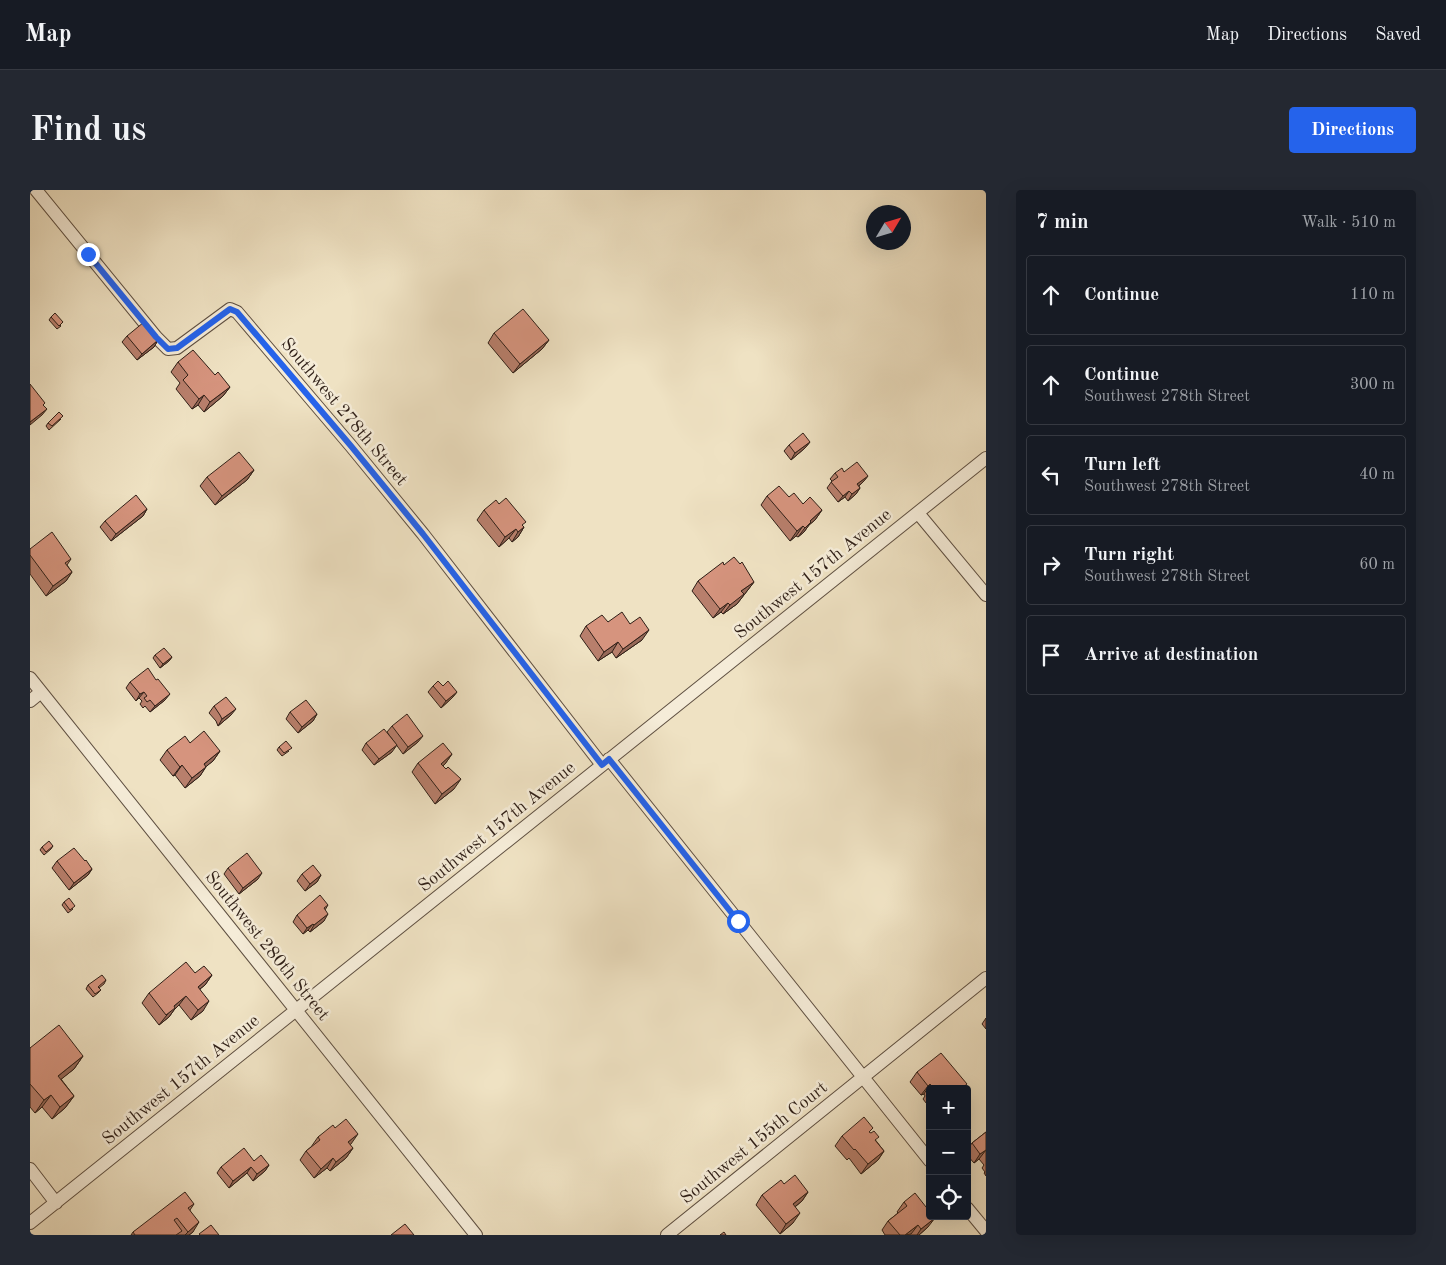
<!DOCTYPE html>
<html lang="en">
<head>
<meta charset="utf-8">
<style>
	body { margin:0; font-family:"Old Standard TT",serif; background:#242831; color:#f1f3f6 }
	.controls { position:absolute; right:15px; bottom:15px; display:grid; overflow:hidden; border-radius:5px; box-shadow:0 5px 20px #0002 }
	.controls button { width:45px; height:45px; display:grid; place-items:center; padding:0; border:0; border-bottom:1px solid #363941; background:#171b24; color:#f1f3f6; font:25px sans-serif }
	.compass { position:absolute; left:836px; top:15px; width:45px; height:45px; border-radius:50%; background:#171b24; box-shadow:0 5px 20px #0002; rotate:52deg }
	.stop { position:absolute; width:15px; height:15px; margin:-11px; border:4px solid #2563eb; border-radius:50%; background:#fff }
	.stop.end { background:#2563eb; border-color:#fff; box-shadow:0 1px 5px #0008 }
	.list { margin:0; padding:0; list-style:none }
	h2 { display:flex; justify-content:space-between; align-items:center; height:65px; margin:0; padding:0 20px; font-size:21px }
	h2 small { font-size:16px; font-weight:400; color:#9ea1a6 }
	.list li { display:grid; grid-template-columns:32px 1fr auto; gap:15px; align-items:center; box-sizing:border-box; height:80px; margin:0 10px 10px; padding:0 10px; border:1px solid #363941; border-radius:5px }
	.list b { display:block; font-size:19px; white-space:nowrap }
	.list p { margin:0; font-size:16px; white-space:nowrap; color:#9ea1a6 }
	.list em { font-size:16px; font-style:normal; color:#9ea1a6 }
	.icon { flex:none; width:28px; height:28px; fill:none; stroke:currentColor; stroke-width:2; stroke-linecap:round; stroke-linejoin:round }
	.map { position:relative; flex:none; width:956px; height:1045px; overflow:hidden; border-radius:5px }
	header { display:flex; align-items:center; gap:30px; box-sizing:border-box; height:70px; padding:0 25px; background:#171b24; border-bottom:1px solid #363941 }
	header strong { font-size:24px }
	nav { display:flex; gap:28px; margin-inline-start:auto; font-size:18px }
	.intro { display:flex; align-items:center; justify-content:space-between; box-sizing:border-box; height:120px; padding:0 30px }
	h1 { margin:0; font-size:35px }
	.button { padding:12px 22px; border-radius:5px; background:#2563eb; color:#fff; font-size:18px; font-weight:700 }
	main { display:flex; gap:30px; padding:0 30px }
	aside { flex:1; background:#171b24; border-radius:5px; box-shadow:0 5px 20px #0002 }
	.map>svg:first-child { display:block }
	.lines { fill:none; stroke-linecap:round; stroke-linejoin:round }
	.minor-casing { stroke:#5f5042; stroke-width:14 }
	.minor { stroke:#f5ecd8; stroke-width:12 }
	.wall { fill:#b87f6c; stroke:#2f1f17 }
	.shaded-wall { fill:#966858; stroke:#2f1f17 }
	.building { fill:#d6947e; stroke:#2f1f17 }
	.route { stroke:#2563eb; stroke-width:6 }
	.labels { text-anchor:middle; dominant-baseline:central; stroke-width:5; stroke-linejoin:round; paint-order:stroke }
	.street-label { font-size:18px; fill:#2f1f17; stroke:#f5ecd8 }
</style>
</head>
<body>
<header>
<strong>Map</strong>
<nav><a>Map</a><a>Directions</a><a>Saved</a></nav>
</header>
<div class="intro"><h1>Find us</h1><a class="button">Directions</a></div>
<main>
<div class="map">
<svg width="956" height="1045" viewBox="0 0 956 1045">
	<rect width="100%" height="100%" fill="#efe2c3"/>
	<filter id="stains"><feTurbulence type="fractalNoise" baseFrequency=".004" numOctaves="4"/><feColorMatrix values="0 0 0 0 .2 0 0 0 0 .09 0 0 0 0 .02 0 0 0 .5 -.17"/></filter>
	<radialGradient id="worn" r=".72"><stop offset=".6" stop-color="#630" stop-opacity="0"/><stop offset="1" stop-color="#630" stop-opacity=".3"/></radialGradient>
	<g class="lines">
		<g class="minor-casing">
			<path id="minor" d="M6 0 126 147 138 159 147 158 200 119 207 122 321 256 393 344 572 575
				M888 323 956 405
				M0 488 446 1045
				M0 511 11 502
				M579 569 900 971
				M0 979 26 1013
				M937 1018 956 1041
				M0 1033 956 268
				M637 1045 956 788"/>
		</g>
		<use href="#minor" class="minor"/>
	</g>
	<path class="wall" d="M21 127 31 136 27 139 19 130Z
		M464 143 519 150 512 159 483 183 458 153Z
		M97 146 128 150 124 157 107 170 92 152Z
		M148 172 185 185 200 197 193 206 174 222 168 215 162 219 146 199 150 193 141 182Z
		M31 229 19 240 16 236 18 233Z
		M780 252 775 258 761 270 754 261 759 255Z
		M224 280 217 290 185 315 170 296 177 287Z
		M814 282 838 286 833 292 829 296 830 298 826 304 818 311 815 307 808 312 797 298 802 291 800 289 805 283Z
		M737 306 759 307 773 314 792 320 785 330 779 335 774 342 768 347 766 346 760 351 731 315Z
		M469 314 494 337 488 347 482 352 479 348 469 357 447 330 454 320Z
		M117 319 113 326 81 351 70 337 75 331Z
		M0 359 41 369 37 375 42 382 36 391 16 406 0 384Z
		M694 375 724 392 707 414 693 424 691 422 683 428 662 401 668 391Z
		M578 432 600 434 612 450 586 468 582 462 568 471 550 446 556 436Z
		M125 465 142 467 139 471 130 478 123 468Z
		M100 492 135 510 120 522 115 516 113 518 110 514 112 511 109 508 106 511 96 498Z
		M403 496H413L427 502 422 508 411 518 398 502Z
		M184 516 201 525 188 536 186 531 179 523Z
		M260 522 287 524 283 531 268 543 256 529Z
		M362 536 388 552 373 564 357 542Z
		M160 553 190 561 183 571 176 576 170 586 155 598 145 585 143 586 130 570 137 560Z
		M336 553 362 562 344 575 332 560Z
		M249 557 259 561 252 566 247 560Z
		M422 564 415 574 413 576 416 579 424 599 405 614 382 582 388 573Z
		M23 656 21 659 14 665 10 660 12 657Z
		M27 671H55L62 679 58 685 39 700 22 678Z
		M198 678 228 689 209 704 194 684Z
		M272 684 291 685 287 692 275 701 267 691Z
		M34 712 43 719 38 723 32 715Z
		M298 715 295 720 294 731 280 742 278 740 273 744 263 732 267 725Z
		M165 783 182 785 175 795 170 799 173 821 161 830 149 815 144 820 139 827 129 835 112 813 119 803Z
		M76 790 74 794 69 798 71 800 68 803 63 807 56 799 58 795Z
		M956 828V839L952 834Z
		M0 858 53 866 44 879 31 889 44 906 35 918 22 929 12 917 5 923 0 917Z
		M887 882 933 899H900V918L893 909 895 906 894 904 891 905 880 892Z
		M305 938 321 954 320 955 323 958 316 968 300 981 297 978 284 988 270 970 276 961 281 957 288 947Z
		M956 942V986L954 983 955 982 952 978 954 975 949 969 944 973 937 965V960L942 953Z
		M840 943 854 961 848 970 831 984 819 968 817 970 805 956 812 946Z
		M224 971 239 975 235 981 223 991 217 983 199 998 187 983 191 977Z
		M754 994 778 1002 772 1011 765 1017 763 1033 750 1044 726 1015 732 1005Z
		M874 1012 898 1037 889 1045H855L852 1040 858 1031 868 1023 867 1022Z
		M164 1014 160 1020 163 1042 159 1045H101L103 1042Z"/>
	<path class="shaded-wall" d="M128 150 124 157 107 170 112 164Z
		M519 150 512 159 483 183 490 174Z
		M200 197 193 206 174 222 180 212Z
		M174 205 168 215 162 219 169 209Z
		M17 219 12 225 0 235V232Z
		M780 252 775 258 761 270 765 263Z
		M224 280 217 290 185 315 192 306Z
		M838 286 833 292 823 301 827 294Z
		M830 298 826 304 818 311 822 304Z
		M819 301 815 307 808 312 813 306Z
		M117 319 113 326 81 351 86 344Z
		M792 320 785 330 779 335 774 342 768 347 780 331Z
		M773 336 766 346 760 351 767 341Z
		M494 337 488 347 482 352 488 342Z
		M486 339 479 348 469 357 475 347Z
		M42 382 36 391 16 406 23 396Z
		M724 392 707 414 693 424 700 415 711 401Z
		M698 413 691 422 683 428 690 419Z
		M619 440 612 450 586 468 593 459Z
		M588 452 582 462 568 471 574 462Z
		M142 467 139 471 130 478 133 474Z
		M114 502 109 508 106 511 110 504Z
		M427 502 422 508 411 518 416 511Z
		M140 504 135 510 120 522 125 516Z
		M206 519 201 525 188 536 192 529Z
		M287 524 283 531 268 543 272 537Z
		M393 546 388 552 373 564 378 557Z
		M367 555 362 562 344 575 349 569Z
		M190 561 183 571 167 584 174 574Z
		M422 564 415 574 404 583 411 574Z
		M152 575 145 585 143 586 150 577Z
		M176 577 170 586 155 598 162 588Z
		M431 589 424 599 405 614 412 604Z
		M62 679 58 685 39 700 44 693Z
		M232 683 228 689 209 704 213 698Z
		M291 685 287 692 275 701 280 694Z
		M298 724 294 731 280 742 284 735Z
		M283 734 278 740 273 744 277 738Z
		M182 785 175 795 161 806 168 797Z
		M156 806 149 815 144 820 139 827 129 835 144 816Z
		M179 811 173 821 161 830 168 820Z
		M53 866 44 879 19 899 28 886Z
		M900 894 894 904 891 905 898 896Z
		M21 905 12 917 5 923 14 910Z
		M44 906 35 918 22 929 30 917Z
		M328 944 321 954 311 962 318 952Z
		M323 958 316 968 300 981 306 972Z
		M956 960 949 969 944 973 950 964Z
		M854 961 848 970 831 984 838 974Z
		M303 968 297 978 284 988 291 979Z
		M239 975 235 981 223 991 227 984Z
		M221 977 217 983 199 998 203 991Z
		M778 1002 772 1011 756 1024 763 1014Z
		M770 1023 763 1033 750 1044 756 1034Z
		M905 1028 898 1037 889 1045H887L891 1039Z
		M169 1032 163 1042 159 1045H155L158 1042Z
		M888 1035 881 1044 875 1045Z"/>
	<path class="building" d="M493 119 519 150 490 174 464 143Z
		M25 123 33 132 29 136 21 127Z
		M114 132 128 150 112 164 97 146Z
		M163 160 185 185 188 182 200 197 180 212 174 205 169 209 153 190 158 185 148 172Z
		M0 194 15 213 13 215 17 219 0 232Z
		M29 222 33 226 22 236 18 233Z
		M773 243 780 252 765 263 759 255Z
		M209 262 224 280 192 306 177 287Z
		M827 272 838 286 827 294 830 298 822 304 819 301 813 306 801 292 808 287 805 283 812 278 814 282Z
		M749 296 759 307 764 303 773 314 780 307 792 320 780 331 781 332 775 338 773 336 767 341 737 306Z
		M106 305 117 319 86 344 75 331Z
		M476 308 496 332 492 335 494 337 488 342 486 339 475 347 454 320 466 310 469 314Z
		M22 342 41 369 35 373 42 382 23 396 0 365V359Z
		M704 367 710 374 712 372 724 392 711 401 714 404 700 415 698 413 690 419 668 391 693 372 694 375Z
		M592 422 600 434 610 427 619 440 593 459 588 452 574 462 556 436 572 425 578 432Z
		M134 458 142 467 133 474 125 465Z
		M118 478 126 490 128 489 140 504 125 516 120 510 117 512 114 508 117 506 114 502 110 504 100 492Z
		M408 491 413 496 418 491 427 502 416 511 403 496Z
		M196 507 206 519 192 529 190 525 184 516Z
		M276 510 287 524 272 537 260 522Z
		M377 524 393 546 378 557 362 536Z
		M354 539 367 555 349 569 336 553Z
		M174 541 190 561 174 574 176 577 162 588 152 575 150 577 137 560 155 546 160 553Z
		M256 551 262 558 254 563 249 557Z
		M413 553 422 564 411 574 416 579 418 577 431 589 412 604 388 573Z
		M19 651 23 656 16 662 12 657Z
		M44 658 55 671 56 670 62 679 44 693 27 671Z
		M217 663 232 683 213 698 198 678Z
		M283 675 291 685 280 694 272 684Z
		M290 705 298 715 294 718 298 724 284 735 283 734 277 738 267 725Z
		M39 708 45 716 40 720 34 712Z
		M156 772 165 783 174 776 182 785 168 797 179 811 168 820 156 806 144 816 145 818 136 825 119 803Z
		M72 785 76 790 68 797 71 800 65 804 58 795Z
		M29 835 53 866 28 886 44 906 30 917 21 905 14 910 0 894V858Z
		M911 863 937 894 931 899H901L903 897 900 894 898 896 887 882Z
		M834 927 843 938 839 942 841 943 844 941 849 947 845 950 854 961 838 974 825 959 824 960 812 946Z
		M316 929 328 944 318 952 323 958 306 972 303 968 291 979 276 961 290 950 288 947 303 935 305 938Z
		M956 942V960L950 964 942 953Z
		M214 958 224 971 231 965 239 975 227 984 221 977 203 991 191 977Z
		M765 985 778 1002 763 1014 770 1023 756 1034 732 1005 751 990 754 994Z
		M155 1002 164 1014 158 1018 169 1032 158 1042 147 1028 144 1030 152 1041 146 1045H105L103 1042Z
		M885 1003 900 1022V1026H904L905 1028 891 1039 888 1035 875 1045H870L858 1031 877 1016 874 1012Z
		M375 1034 384 1045H361Z
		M181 1035 189 1045H170L169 1044Z
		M694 1042 696 1045H690Z"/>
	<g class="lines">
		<path class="route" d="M58 64 126 147 138 159 147 158 200 119 207 122 321 256 393 344 572 575 579 569 708 731"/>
	</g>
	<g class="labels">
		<g class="street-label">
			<text transform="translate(314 222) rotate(50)">Southwest 278th Street</text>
			<text transform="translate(783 384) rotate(-39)">Southwest 157th Avenue</text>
			<text transform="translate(467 637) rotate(-39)">Southwest 157th Avenue</text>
			<text transform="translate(237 756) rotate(51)">Southwest 280th Street</text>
			<text transform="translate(151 890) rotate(-39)">Southwest 157th Avenue</text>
			<text transform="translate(724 953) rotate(-39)">Southwest 155th Court</text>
		</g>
	</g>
	<rect width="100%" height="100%" filter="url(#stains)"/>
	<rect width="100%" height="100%" fill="url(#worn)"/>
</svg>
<div class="controls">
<button>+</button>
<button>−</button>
<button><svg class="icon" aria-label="locate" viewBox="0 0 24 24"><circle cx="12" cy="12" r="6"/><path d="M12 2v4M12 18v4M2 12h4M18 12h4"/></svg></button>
</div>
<svg class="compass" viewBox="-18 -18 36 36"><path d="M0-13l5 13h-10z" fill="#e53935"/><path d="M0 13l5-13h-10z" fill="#9ea1a6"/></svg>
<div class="stop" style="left:708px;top:731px"></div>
<div class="stop end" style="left:58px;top:64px"></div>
</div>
<aside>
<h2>7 min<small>Walk · 510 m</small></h2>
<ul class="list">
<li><svg class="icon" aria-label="ahead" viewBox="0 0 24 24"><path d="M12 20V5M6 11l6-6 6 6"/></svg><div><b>Continue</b></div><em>110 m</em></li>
<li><svg class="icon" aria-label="ahead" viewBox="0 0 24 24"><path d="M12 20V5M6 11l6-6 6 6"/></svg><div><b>Continue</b><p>Southwest 278th Street</p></div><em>300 m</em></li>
<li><svg class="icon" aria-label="left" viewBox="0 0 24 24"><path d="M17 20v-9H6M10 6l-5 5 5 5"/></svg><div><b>Turn left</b><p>Southwest 278th Street</p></div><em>40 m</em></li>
<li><svg class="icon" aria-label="right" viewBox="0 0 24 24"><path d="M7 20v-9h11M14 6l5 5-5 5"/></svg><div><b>Turn right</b><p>Southwest 278th Street</p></div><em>60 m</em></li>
<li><svg class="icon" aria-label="arrive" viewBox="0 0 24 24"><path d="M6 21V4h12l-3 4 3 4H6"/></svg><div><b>Arrive at destination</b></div></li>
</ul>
</aside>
</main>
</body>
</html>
